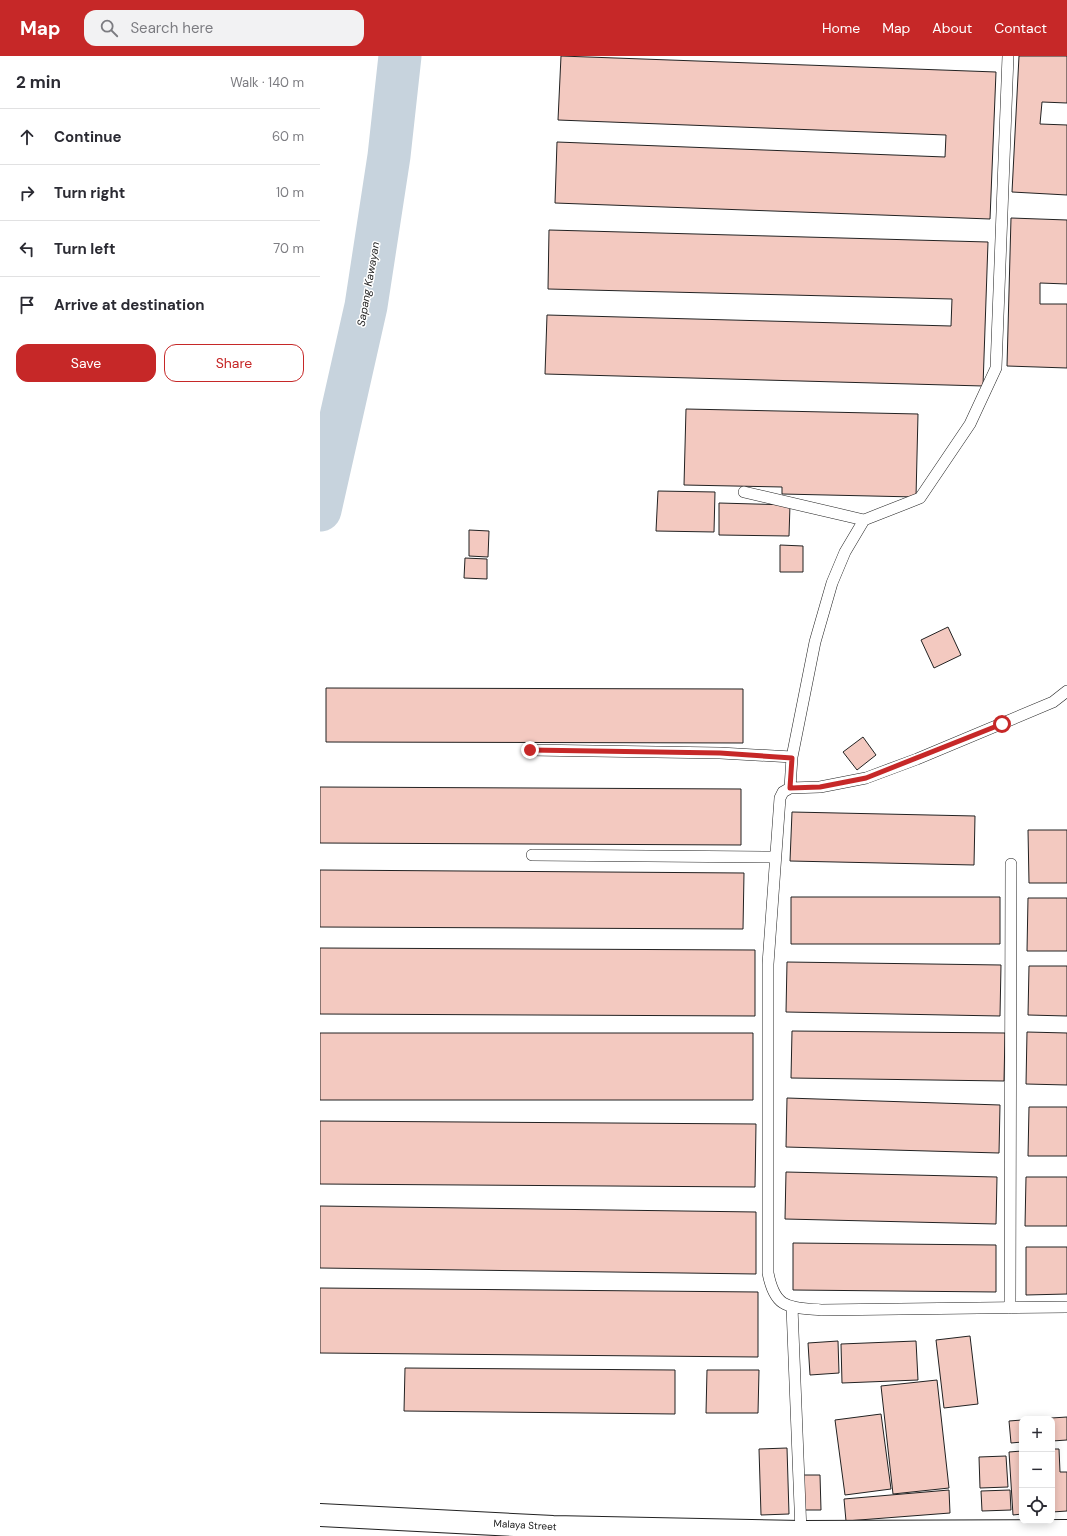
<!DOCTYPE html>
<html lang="en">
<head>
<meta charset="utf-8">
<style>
	body { margin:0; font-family:"DM Sans",sans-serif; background:#f2f2f3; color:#2b2b33 }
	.controls { position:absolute; right:12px; bottom:12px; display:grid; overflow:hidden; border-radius:8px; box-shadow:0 2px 10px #0003 }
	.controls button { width:36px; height:36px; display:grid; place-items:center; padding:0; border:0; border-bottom:1px solid #e1e1e2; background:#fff; color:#2b2b33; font:20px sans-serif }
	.stop { position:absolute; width:12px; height:12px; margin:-9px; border:3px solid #c62828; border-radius:50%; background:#fff }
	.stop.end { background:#c62828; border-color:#fff; box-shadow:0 1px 4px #0008 }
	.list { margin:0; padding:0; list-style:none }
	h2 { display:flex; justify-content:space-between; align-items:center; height:52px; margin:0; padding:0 16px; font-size:17px }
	h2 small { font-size:13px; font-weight:400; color:#7c7c81 }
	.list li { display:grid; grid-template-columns:26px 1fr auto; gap:12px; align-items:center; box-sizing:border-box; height:56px; padding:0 16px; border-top:1px solid #e1e1e2 }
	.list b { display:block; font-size:15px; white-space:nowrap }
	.list em { font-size:13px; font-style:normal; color:#7c7c81 }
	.actions { display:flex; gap:8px; padding:12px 16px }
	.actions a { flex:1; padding:9px 0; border:1px solid #c62828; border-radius:12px; text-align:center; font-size:14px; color:#c62828 }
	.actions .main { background:#c62828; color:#fff }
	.icon { flex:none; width:22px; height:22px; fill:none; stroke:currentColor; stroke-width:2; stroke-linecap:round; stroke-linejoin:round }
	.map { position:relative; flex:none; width:747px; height:1480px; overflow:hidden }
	header { display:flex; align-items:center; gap:24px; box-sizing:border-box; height:56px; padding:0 20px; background:#c62828; color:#fff }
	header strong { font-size:19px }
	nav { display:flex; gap:22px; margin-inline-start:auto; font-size:14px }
	.search { width:280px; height:36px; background:#f2f2f3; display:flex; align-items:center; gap:10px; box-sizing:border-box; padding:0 14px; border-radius:12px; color:#7c7c81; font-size:15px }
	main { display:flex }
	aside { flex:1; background:#fff }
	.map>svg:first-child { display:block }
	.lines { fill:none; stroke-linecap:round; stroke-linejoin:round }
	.river { stroke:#c7d3dd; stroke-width:43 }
	.building { fill:#f3c9c0; stroke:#222 }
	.service-casing { stroke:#222; stroke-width:12 }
	.minor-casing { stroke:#222; stroke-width:24 }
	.service { stroke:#fff; stroke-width:11 }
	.minor { stroke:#fff; stroke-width:22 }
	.route { stroke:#c62828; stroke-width:5 }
	.labels { text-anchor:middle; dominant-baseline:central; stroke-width:3; stroke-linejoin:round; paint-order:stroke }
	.street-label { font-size:10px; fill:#222; stroke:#fff }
	.water-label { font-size:11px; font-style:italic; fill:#222; stroke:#fff }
</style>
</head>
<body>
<header>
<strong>Map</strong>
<div class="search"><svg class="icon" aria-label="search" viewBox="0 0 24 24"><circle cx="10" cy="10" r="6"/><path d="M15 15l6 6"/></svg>Search here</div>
<nav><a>Home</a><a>Map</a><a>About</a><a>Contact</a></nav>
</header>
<main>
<aside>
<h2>2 min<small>Walk · 140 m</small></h2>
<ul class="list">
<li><svg class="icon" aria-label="ahead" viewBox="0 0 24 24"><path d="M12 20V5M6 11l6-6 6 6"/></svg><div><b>Continue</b></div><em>60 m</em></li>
<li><svg class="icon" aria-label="right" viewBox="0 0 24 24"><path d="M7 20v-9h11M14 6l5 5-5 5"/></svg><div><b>Turn right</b></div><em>10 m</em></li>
<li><svg class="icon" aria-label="left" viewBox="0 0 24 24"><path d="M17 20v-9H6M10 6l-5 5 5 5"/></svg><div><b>Turn left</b></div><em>70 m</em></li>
<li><svg class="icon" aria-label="arrive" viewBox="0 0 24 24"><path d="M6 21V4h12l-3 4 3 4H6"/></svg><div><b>Arrive at destination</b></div></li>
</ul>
<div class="actions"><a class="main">Save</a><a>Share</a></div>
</aside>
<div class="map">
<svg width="747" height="1480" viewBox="0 0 747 1480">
	<rect width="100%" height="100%" fill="#fff"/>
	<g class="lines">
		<path class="river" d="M0 454 46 250 69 100 80 0"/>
	</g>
	<path class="building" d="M241 0 676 16 670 163 235 147 237 86 625 101 626 79 238 64Z
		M699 0H747V47L722 46 720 68 747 69V139L692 136Z
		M691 162 747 164V228L720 227V248H747V312L687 310Z
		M229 174 668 186 663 330 225 318 227 259 631 270 632 243 228 233Z
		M366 353 598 358 596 441 462 438V431L364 429Z
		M338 435 395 436 394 476 336 475Z
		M399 447 470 449 469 480 399 479Z
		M149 474 169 475 168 501 149 500Z
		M460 489 483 490V516H460Z
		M145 502 167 503V523L144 522Z
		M628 571 641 599 614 612 601 584Z
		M6 632 423 633V687L6 686Z
		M543 681 556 699 537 714 523 696Z
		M0 731 421 733V789L0 787Z
		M472 756 655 760 654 809 470 805Z
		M708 774H747V827H709Z
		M0 814 424 817 423 873 0 871Z
		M471 841H680V888H471Z
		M708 842H747V895H707Z
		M0 892 435 894V960L0 958Z
		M467 906 681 909 680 960 466 956Z
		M709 910H747V960L708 959Z
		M472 975 685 977 684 1025 471 1022Z
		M707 976 747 977V1029L706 1028Z
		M0 977H433V1044H0Z
		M467 1042 680 1049 679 1097 466 1091Z
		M709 1051H747V1100H708Z
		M0 1065 436 1068 435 1131 0 1128Z
		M466 1116 677 1121 676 1168 465 1163Z
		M706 1121H747V1170H705Z
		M0 1150 436 1156V1218L0 1212Z
		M473 1187 676 1189V1236L473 1234Z
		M706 1191H747V1238L706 1239Z
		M0 1232 438 1236V1301L0 1297Z
		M650 1280 658 1348 624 1352 616 1284Z
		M518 1285 519 1317 490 1319 488 1287Z
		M596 1285 598 1324 522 1327 521 1288Z
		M85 1312 355 1314V1358L84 1355Z
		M387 1314H439L438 1357H386Z
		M617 1324 629 1432 573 1438 561 1330Z
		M561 1358 571 1433 525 1439 515 1364Z
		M747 1361V1384L732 1385V1363H716Z
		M702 1364V1386L691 1387 689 1365Z
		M467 1392 469 1458 441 1459 439 1393Z
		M732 1393H739L740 1416H747V1455L732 1456Z
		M702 1395V1458L693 1459 689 1396Z
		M686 1400 688 1431 660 1432 659 1401Z
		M481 1419H500L501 1454H482Z
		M629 1434 630 1457 526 1465 524 1443Z
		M690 1434 691 1454 662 1455 661 1435Z"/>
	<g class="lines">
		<g class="service-casing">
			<path id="service" d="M424 436 544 464
				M747 635 733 646 597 703 546 722 500 731 470 732 463 736 460 742 448 908V1217C455 1253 468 1251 501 1254L747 1251
				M210 694 400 697 472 701
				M470 732 472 701 495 586 512 527 525 496 544 464 600 442 650 368 676 312 688 0
				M212 799 455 801
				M472 1251 481 1476
				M690 1252 691 808"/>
		</g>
		<g class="minor-casing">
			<path id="minor" d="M0 1459 233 1471 481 1476 747 1475"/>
		</g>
		<use href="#service" class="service"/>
		<use href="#minor" class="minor"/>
	</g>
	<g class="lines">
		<path class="route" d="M210 694 400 697 472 702 470 732 500 731 546 722 682 668"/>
	</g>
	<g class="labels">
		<g class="street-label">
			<text transform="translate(205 1469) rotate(3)">Malaya Street</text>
		</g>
		<g class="water-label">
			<text transform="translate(48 228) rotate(-80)">Sapang Kawayan</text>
		</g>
	</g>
</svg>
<div class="controls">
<button>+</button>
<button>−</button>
<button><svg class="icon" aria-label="locate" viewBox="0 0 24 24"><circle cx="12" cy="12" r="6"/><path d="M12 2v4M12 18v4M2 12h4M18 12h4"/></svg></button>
</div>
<div class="stop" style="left:682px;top:668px"></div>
<div class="stop end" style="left:210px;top:694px"></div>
</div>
</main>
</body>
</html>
